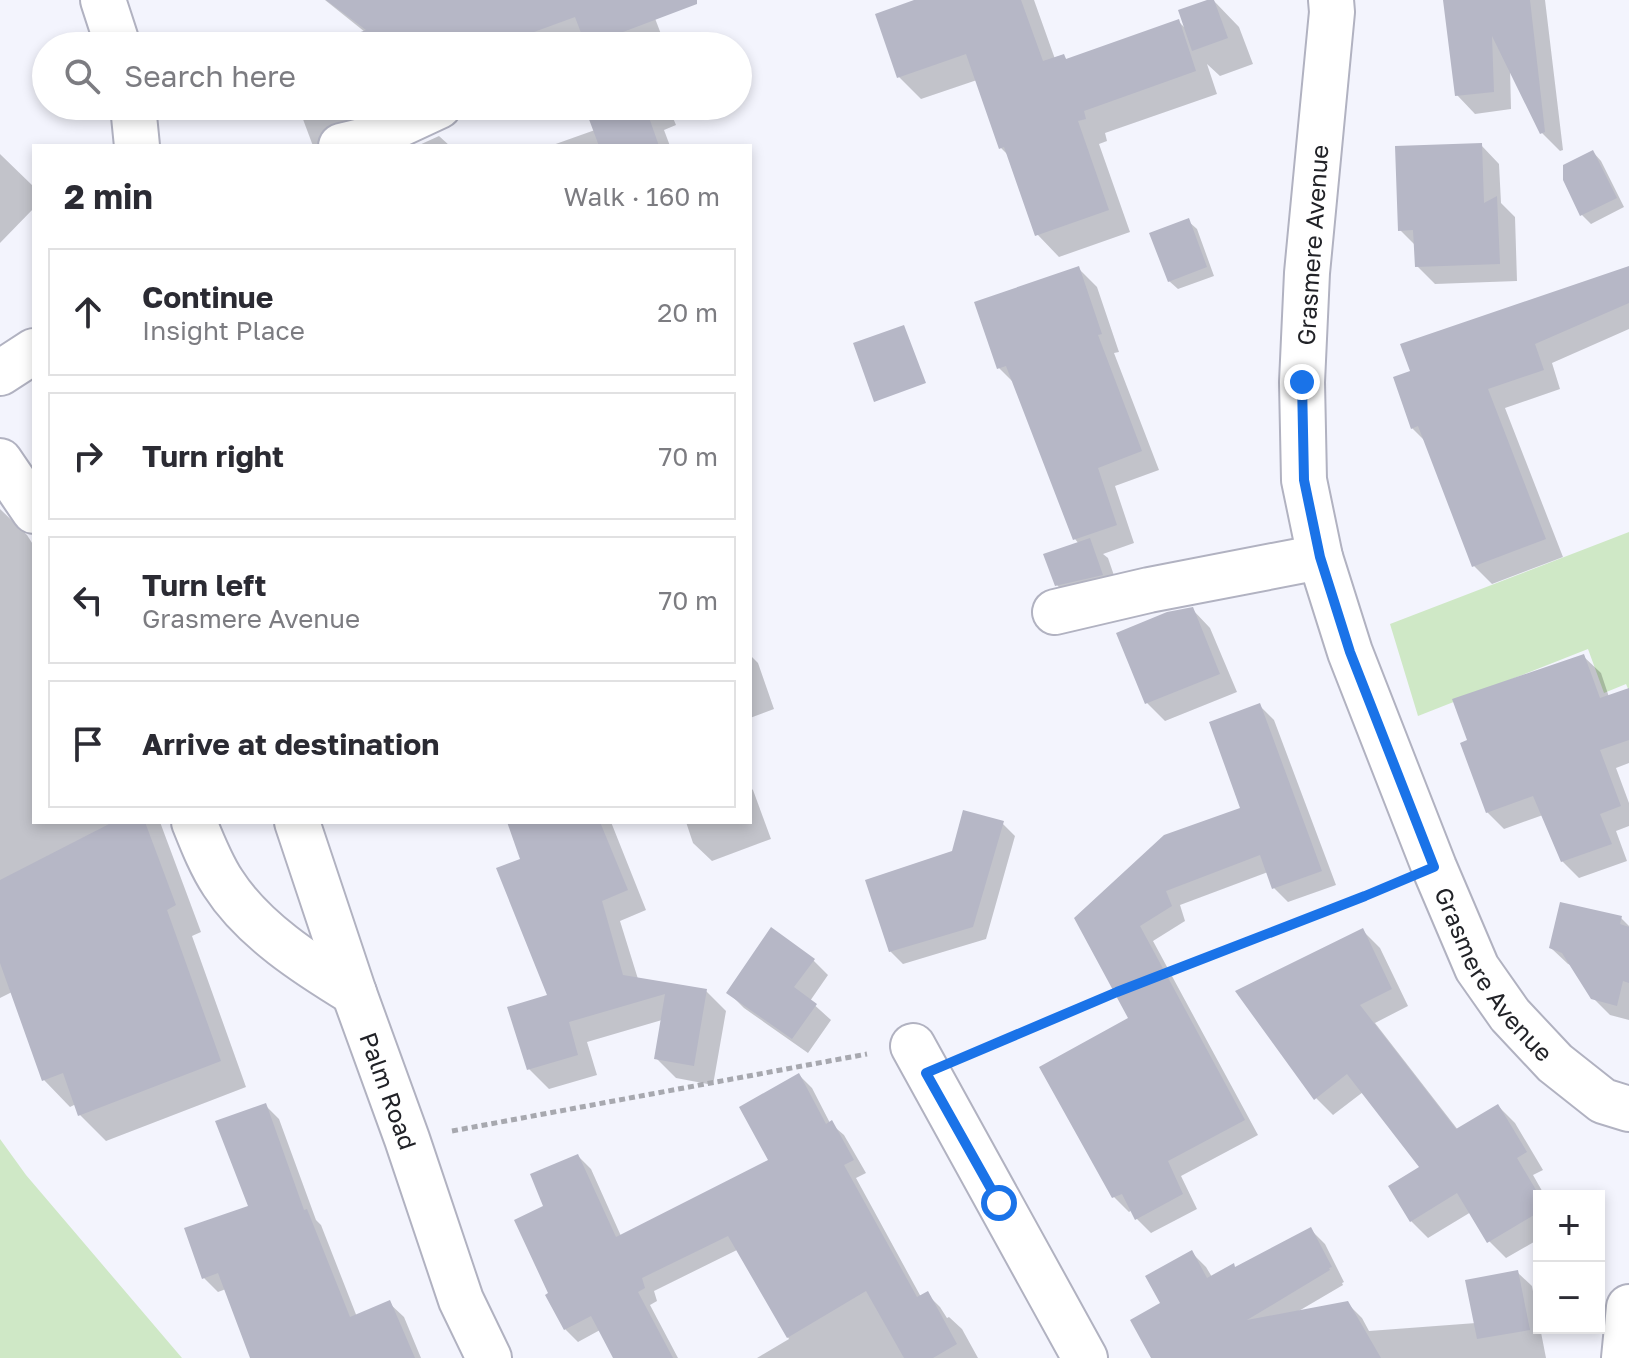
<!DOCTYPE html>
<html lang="en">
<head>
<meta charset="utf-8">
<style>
	body { margin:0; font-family:"Golos Text",sans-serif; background:#f7f7f7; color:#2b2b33 }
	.controls { position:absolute; right:24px; bottom:24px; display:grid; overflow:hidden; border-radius:0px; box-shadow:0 4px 12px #0003 }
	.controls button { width:72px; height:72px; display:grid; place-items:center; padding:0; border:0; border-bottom:2px solid #e1e1e2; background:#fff; color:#2b2b33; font:40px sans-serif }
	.stop { position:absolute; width:24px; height:24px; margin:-18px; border:6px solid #1a73e8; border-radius:50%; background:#fff }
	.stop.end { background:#1a73e8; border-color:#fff; box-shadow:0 2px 8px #0008 }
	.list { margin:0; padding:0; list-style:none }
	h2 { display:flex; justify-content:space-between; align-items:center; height:104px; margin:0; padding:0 32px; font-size:34px }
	h2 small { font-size:26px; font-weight:400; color:#7c7c81 }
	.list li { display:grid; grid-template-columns:52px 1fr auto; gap:24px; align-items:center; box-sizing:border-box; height:128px; margin:0 16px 16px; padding:0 16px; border:2px solid #e1e1e2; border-radius:0px }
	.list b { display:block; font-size:30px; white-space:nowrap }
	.list p { margin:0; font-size:26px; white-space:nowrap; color:#7c7c81 }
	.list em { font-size:26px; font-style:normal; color:#7c7c81 }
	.icon { flex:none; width:44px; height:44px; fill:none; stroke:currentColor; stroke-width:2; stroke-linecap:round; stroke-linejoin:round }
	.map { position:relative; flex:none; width:1629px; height:1358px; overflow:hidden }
	.search { position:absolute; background:#fff; box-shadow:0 4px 12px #0003; left:32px; top:32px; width:720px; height:88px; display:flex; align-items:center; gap:20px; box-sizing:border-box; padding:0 28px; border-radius:44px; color:#7c7c81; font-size:30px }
	.panel { position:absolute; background:#fff; box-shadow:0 4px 12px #0003; left:32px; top:144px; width:720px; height:680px; border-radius:0px }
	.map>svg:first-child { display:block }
	.green { fill:#cfe8c6 }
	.shadow { fill:#0003 }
	.building { fill:#b6b7c6 }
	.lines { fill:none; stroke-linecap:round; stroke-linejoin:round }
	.minor-casing { stroke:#b1b2c1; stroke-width:48 }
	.path { stroke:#a7a8af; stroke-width:5; stroke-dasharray:6 4; stroke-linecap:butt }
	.minor { stroke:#fff; stroke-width:44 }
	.route { stroke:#1a73e8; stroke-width:10 }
	.labels { text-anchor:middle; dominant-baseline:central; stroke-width:8; stroke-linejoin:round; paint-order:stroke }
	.street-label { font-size:24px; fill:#212227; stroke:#fff }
</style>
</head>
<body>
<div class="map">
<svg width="1629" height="1358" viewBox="0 0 1629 1358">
	<rect width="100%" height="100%" fill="#f3f4fd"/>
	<path class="green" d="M1629 532V691L1626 684 1604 693 1588 649 1418 716 1390 624Z
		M0 1139 26 1175 182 1358H0Z"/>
	<path class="shadow" d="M325 0H648L664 42 653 46H588L585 38 564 46H330L365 32Z
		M920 0H1034L1055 59 1063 56 1068 61 1179 22 1187 30 1213 0 1239 27 1253 64 1220 76 1207 64 1217 94 1105 133 1107 141 1099 144 1130 232 1059 257 1037 234 1009 156 1001 148 977 80 921 99 899 77Z
		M1445 0H1545L1563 150 1560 151 1541 132 1510 68 1511 109 1475 114 1457 95Z
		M298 106H438L344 146H313Z
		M586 106H668L676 125 664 130 670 146H550L595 130Z
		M439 136 450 146H417Z
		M1481 145 1499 164 1501 203 1515 217 1517 281 1435 284 1417 266 1416 246 1400 230Z
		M1593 152 1601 161 1624 207 1591 224 1582 215Z
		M0 154 34 187V208L0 243Z
		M1188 221 1197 229 1214 276 1178 289 1169 281Z
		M1079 269 1097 287 1119 352 1114 353 1159 470 1115 486 1134 543 1103 554 1108 558 1120 593 1075 604 1057 585 1079 544 1075 539 1015 384 999 368Z
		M1629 269V329L1552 363 1560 389 1505 408 1563 557 1492 584 1474 566 1426 442 1412 428Z
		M0 509 27 535 34 546V822H160L201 932 192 936 246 1087 106 1141 80 1115 76 1104 70 1107 44 1080 12 992 0 998Z
		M1192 609 1210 628 1237 692 1165 721 1147 703Z
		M750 655 758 663 774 709 750 718Z
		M1583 656 1601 673 1609 697H1629V763L1616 768 1629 803V826L1616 831 1627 861 1579 878 1562 861 1543 815 1504 829 1487 812Z
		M1260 706 1274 720 1336 885 1288 902 1273 887 1268 872 1180 905 1185 921 1153 941 1258 1135 1181 1176 1197 1209 1151 1233 1137 1219 1132 1210 1129 1212 1114 1197 1042 1068 1130 1019 1076 919 1243 809Z
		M750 787 753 790 771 839 712 861 693 843 686 822H750Z
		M509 822H611L646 910 620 921 638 979 706 991 726 1011 713 1085 676 1078 656 1058 662 1020 587 1042 597 1075 549 1089 529 1069 550 996 522 860Z
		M1002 823 1015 836 986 939 903 964 890 951 953 853Z
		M1621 918 1629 926V1020L1610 1015 1593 998 1573 966 1568 964 1551 948Z
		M1363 931 1380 948 1408 1006 1375 1023 1458 1130 1498 1106 1515 1123 1543 1170 1533 1175 1545 1196H1539V1239L1506 1258 1489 1241 1471 1212 1428 1238 1411 1221 1422 1168 1363 1092 1333 1115 1316 1098 1238 991Z
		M813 960 828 975 810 1001 831 1020 808 1053 744 1008 729 993Z
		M799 1075 812 1088 830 1123 844 1135 866 1173 856 1178 921 1297 927 1294 940 1307 947 1318 949 1317 962 1329 978 1358H757L789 1339 739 1249 654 1291 657 1301 650 1305 678 1358H615L600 1330 578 1342 565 1329 550 1294 546 1207 578 1156 591 1169 621 1236 771 1160Z
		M265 1105 279 1119 316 1220 321 1225 357 1317 389 1303 404 1317 421 1358H281L226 1289 218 1292 204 1278 250 1207Z
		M1311 1230 1325 1244 1344 1282 1342 1283 1343 1285 1297 1312 1347 1303 1362 1318 1369 1331 1476 1323 1517 1272 1532 1286 1546 1358H1195L1192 1253 1206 1267 1212 1277 1236 1268Z"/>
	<path class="building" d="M326 0H697V4L586 46 575 17 496 46H324L366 30Z
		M914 0H1021L1043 61 1064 54 1066 59 1179 19 1196 71 1084 111 1086 119 1078 121 1109 210 1035 236 1004 147 999 149 966 54 897 78 875 14Z
		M1207 0H1214L1228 38 1192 51 1178 10Z
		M1443 0H1530L1545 132 1540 134 1492 36 1494 92 1455 96Z
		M296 106H334L301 118Z
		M584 106H645L659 146H599Z
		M1482 143 1484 203 1497 196 1500 264 1415 267 1413 230 1398 231 1395 146Z
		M1593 150 1617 198 1580 216 1563 180V165Z
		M1189 218 1207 267 1168 282 1149 233Z
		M1079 266 1102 334 1098 335 1142 451 1098 468 1117 525 1073 540 1006 366 997 369 974 302Z
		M1629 266V303L1535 344 1544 370 1488 389 1546 539 1472 567 1418 426 1411 429 1393 377 1410 371 1400 344Z
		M904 325 926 383 874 402 853 343Z
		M1090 538 1103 575 1055 586 1043 554Z
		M1193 607 1220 674 1145 704 1116 633 1167 612Z
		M1584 654 1600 698 1629 688V740L1600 750 1621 806 1600 814 1612 844 1561 862 1533 796 1486 813 1460 743 1467 740 1452 699Z
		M1260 703 1322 871 1272 889 1260 855 1166 891 1172 906 1140 926 1245 1120 1168 1161 1183 1194 1135 1220 1122 1194 1112 1198 1039 1067 1128 1018 1074 918 1164 835 1240 808 1209 722Z
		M963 810 1004 821 973 927 889 952 865 880 952 851Z
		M113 822H145L176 905 167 910 221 1061 78 1116 63 1073 42 1081 0 963V880Z
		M507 822H600L628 890 602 901 623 975 707 989 694 1066 654 1059 665 994 569 1022 578 1055 527 1070 507 1007 547 995 496 868 520 859Z
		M1560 902 1622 916 1620 924 1629 927V983L1623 981 1617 1006 1591 999 1562 953 1549 948Z
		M771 927 815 959 794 987 817 1004 792 1039 726 993Z
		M1363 928 1392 989 1360 1005 1456 1129 1498 1104 1527 1152 1517 1158 1539 1195V1212L1487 1243 1457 1193 1410 1222 1388 1186 1419 1167 1347 1074 1314 1100 1235 991Z
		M799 1073 826 1124 832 1120 854 1160 844 1165 917 1297 928 1291 957 1344 933 1358H904L866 1291 787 1338 728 1236 642 1278 645 1288 638 1292 673 1358H613L591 1316 564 1330 545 1295 548 1293 514 1220 543 1206 530 1174 578 1154 616 1237 768 1160 739 1107Z
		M266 1103 304 1210 307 1209 350 1317 390 1300 415 1358H250L218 1273 202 1279 184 1228 248 1206 215 1121Z
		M1311 1227 1332 1267 1329 1268 1330 1270 1247 1320 1348 1301 1381 1358H1151L1130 1320 1160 1303 1145 1276 1192 1250 1207 1278 1234 1263 1235 1267Z
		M1518 1270 1530 1330 1477 1339 1465 1280Z"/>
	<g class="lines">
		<g class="minor-casing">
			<g id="minor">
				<path d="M103 0 118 46"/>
				<path id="s1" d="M1331 0 1332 12 1307 273 1302 382 1304 480 1320 557 1350 652 1434 867 1477 968 1510 1015 1555 1063 1603 1101 1629 1109"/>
				<path d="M133 106 137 146"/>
				<path d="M341 146 366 140 439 106"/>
				<path d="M0 373 34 351"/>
				<path d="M0 461 34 511"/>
				<path d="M1055 612 1149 590 1320 557"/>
				<path d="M194 822C202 842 211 865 223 883 253 930 308 965 354 993"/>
				<path id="s2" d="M297 822 354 993 407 1139 461 1300 489 1358"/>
				<path d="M913 1046 1085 1358"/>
				<path d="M1624 1358 1629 1307"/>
			</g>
		</g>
		<path class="path" d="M972 1054 1117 992 1393 884
			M452 1131 867 1054"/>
		<use href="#minor" class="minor"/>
	</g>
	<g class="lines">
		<path class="route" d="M999 1203 926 1073 1117 992 1365 896 1434 867 1350 652 1320 557 1304 480 1302 382"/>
	</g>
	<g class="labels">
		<g class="street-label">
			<text transform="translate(1312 245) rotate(-86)">Grasmere Avenue</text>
			<text stroke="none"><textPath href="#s1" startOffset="1014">Grasmere Avenue</textPath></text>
			<text stroke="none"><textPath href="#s2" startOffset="284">Palm Road</textPath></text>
		</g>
	</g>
</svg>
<div class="controls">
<button>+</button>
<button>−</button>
</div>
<div class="stop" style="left:999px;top:1203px"></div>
<div class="stop end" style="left:1302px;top:382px"></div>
<div class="search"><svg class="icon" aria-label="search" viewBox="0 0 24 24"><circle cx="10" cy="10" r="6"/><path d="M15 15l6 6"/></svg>Search here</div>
<section class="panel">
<h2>2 min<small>Walk · 160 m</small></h2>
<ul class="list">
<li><svg class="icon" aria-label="ahead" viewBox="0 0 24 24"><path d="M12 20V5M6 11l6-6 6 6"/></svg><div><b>Continue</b><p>Insight Place</p></div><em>20 m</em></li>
<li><svg class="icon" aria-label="right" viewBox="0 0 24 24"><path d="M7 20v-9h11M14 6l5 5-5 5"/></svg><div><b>Turn right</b></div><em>70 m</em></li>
<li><svg class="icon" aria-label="left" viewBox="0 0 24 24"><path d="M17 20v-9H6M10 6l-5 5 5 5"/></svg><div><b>Turn left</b><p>Grasmere Avenue</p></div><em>70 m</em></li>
<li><svg class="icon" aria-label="arrive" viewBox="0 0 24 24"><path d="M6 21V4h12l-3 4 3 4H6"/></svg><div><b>Arrive at destination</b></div></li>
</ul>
</section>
</div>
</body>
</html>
